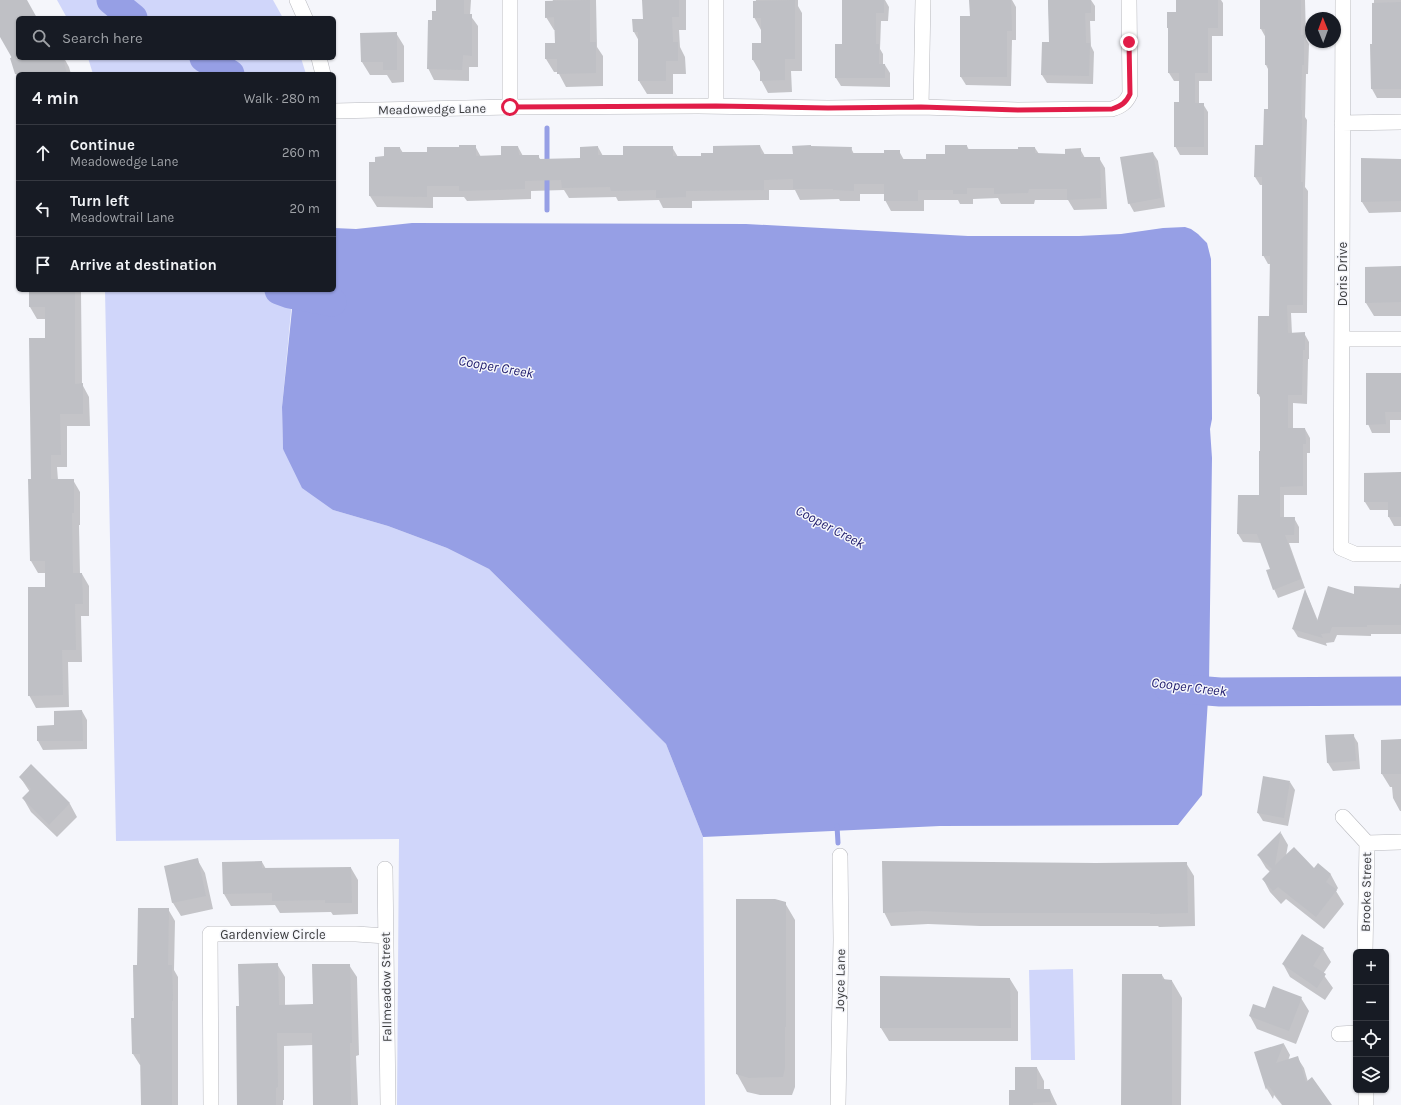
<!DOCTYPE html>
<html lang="en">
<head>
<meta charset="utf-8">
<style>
	body { margin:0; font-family:Karla,sans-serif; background:#20242c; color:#f1f3f6 }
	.controls { position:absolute; right:12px; bottom:12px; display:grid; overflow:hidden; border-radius:6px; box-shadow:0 1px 3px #0004 }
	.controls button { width:36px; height:36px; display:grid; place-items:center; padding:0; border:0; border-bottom:1px solid #363941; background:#171b24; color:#f1f3f6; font:20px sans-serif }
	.compass { position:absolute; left:1305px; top:12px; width:36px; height:36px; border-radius:50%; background:#171b24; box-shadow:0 1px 3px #0004; rotate:359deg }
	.stop { position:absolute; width:12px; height:12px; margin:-9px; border:3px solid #e11d48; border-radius:50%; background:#fff }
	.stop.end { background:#e11d48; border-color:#fff; box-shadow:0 1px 4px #0008 }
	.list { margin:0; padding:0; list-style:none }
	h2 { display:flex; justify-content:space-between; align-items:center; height:52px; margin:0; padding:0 16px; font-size:17px }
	h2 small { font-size:13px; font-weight:400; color:#9ea1a6 }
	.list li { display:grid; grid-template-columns:26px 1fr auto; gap:12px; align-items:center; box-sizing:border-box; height:56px; padding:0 16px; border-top:1px solid #363941 }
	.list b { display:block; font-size:15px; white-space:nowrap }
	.list p { margin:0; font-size:13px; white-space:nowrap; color:#9ea1a6 }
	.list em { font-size:13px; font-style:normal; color:#9ea1a6 }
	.icon { flex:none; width:22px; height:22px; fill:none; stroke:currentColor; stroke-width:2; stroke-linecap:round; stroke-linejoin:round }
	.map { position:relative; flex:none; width:1401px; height:1105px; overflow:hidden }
	.search { position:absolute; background:#171b24; box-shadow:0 1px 3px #0004; left:16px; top:16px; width:320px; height:44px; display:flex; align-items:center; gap:10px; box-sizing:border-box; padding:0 14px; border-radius:6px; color:#9ea1a6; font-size:15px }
	.panel { position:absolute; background:#171b24; box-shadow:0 1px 3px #0004; left:16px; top:72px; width:320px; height:220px; border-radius:6px }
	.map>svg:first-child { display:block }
	.green { fill:#d0d6fa }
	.water { fill:#969fe5 }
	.shadow { fill:#0003 }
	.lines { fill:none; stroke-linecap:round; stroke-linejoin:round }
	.stream { stroke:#969fe5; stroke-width:5 }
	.river { stroke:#969fe5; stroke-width:29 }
	.building { fill:#bfc0c5 }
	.minor-casing { stroke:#b8b9be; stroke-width:16 }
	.minor { stroke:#fff; stroke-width:15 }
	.route { stroke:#e11d48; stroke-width:5 }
	.labels { text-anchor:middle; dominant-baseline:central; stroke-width:3; stroke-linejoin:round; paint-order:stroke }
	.street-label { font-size:13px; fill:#3a3b3d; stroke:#f5f6fb }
	.water-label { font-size:14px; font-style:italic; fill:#242070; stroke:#f5f6fb }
</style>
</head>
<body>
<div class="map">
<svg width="1401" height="1105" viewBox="0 0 1401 1105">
	<rect width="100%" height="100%" fill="#f5f6fb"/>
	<path class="green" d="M57 0H273L283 18H67Z
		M88 58H301L306 74H93Z
		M105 290H293L282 407 283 449 333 510 388 526 447 548 489 569 666 744 703 837 705 1105H397L399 839 116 841Z
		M1073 969 1075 1060H1031L1029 970Z"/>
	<path class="water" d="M412 223 746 224 968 236H1079L1121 234 1163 228 1185 227 1191 229 1198 234 1207 243 1211 259 1212 419 1210 429 1212 458 1209 683 1202 795 1178 825 940 826 703 837 666 744 489 569 447 548 388 526 333 510 302 488 283 449 282 407 294 290H334V228L356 229Z"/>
	<path class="shadow" d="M437 0H471L470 15 478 26V67H469V81L434 80 428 68 433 20 437 12Z
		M553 0H596L597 47 603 56V86L566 87 558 72H554L546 59 556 44V30H554L546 17Z
		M643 0H686V30H679L680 47 685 57 686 74H673V94H647L639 81V41L634 32 633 20H644Z
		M756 0H798V6L802 13V71H791L792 92 768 93 761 80 760 72 753 60V44H762V30H761L754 17Z
		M843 0H885L889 7 888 21H881L880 49 883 54V65H885L890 73V87L841 86 836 78 843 45Z
		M971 0H1012L1016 7V40H1012L1011 86 966 85 961 77 971 17Z
		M1048 0H1091L1095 6V21H1090L1091 46 1094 52 1093 84 1047 83 1042 75 1050 43Z
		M1177 0H1221L1223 3V36H1212V81H1199V104H1203L1208 112V155H1180L1175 146 1180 103V81H1174L1169 73 1177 13Z
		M1261 0H1305L1306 39 1309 44 1308 74H1306L1305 117 1307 120 1305 187 1308 191 1307 313H1291L1292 334 1304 333 1309 342V359H1308L1307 404 1293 403V429H1305L1310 438V453H1307V495H1284V518H1294L1299 527V543H1289L1305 588 1278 598 1274 589 1271 569 1261 543 1243 542 1238 534 1260 496 1261 452V399L1258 394 1270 317 1271 264H1268L1263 255V185H1260L1255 177 1264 146 1269 110V71L1266 65V38L1261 29Z
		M1374 0H1401V98H1377L1372 89Z
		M396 33 404 46V82L392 83 387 75H370L362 62 361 34Z
		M18 56V58H64L69 67 71 74H18V82L11 57Z
		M475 146 481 157 502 156 518 147 523 156H538L541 160 581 159 598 147 603 156H624L672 147 678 157H702L760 146 765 155H794L851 148 854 154H885L899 151 904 160H927L946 155 967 146 969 150H1019L1035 148 1039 154 1066 155 1080 149 1085 158H1099L1105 168 1107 209 1074 210 1068 200H1035L1034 204H1001L998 198 973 199V204H960L958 200H924V211H891L885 200V194H860V201H840L839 199 800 200 795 190H769V200L692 201V208H663L659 200 618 201 616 197 569 198 564 190 531 191V199L467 201 464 197H433V208L377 207 370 196V163H376L400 148 403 153H428Z
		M1153 153 1158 161 1165 207 1134 212 1129 203Z
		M1362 159H1401V212L1369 213 1362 202Z
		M1401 268V316H1374L1366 303Z
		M31 290H93V292H81L82 384 89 397 90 426H67V467H57L58 480H73L80 492V525H79L80 574H82L89 586V616H81L82 662H68L69 707 36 708 29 695 46 588V573H38L31 561 29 480H32L46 339V319H37L30 307V291Z
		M1401 374V420H1390V433H1372L1368 424Z
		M1401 473V526H1394L1389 517V510H1370L1365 502Z
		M1400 584H1401V634H1371V636L1337 635 1334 642 1326 643 1327 646 1298 637 1293 629 1305 591 1309 599 1318 621 1355 595 1399 589Z
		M82 711 87 720V749L43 750 38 741V727L55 726Z
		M1353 735 1358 743 1360 769 1333 771 1328 763Z
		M1401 740V811H1400L1393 798 1392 787H1390L1382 774Z
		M31 765 70 804 77 817 57 837 31 812 23 798 30 792 20 777Z
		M1290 782 1295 790 1288 826 1263 821 1258 813Z
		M1281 833 1288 845 1286 856 1314 869 1318 865 1331 875 1338 888 1336 891 1344 904 1324 929 1286 899 1281 904 1270 892 1263 879 1270 872 1266 868 1258 855Z
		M197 859 205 873 213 909 181 916 173 903 165 867Z
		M262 862 266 869 351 868 358 880V914L333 915 331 912 280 913 275 905 231 906 224 894Z
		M1186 863 1194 876 1195 926 1159 927 1158 926H980L928 924 891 926 884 912 1096 864Z
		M785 903 795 920V1087L792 1095H760L747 1092 737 1074Z
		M168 909 175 921 174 970 178 977V1105H142V1065H140L133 1054 138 966Z
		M1323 949 1331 962 1323 974 1333 988 1325 1000 1290 977 1283 964Z
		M277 964 285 977V1006L314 1005 349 965 357 977 359 1055 356 1056 358 1105H314L313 1045 284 1046V1100H283V1105H238L240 1007Z
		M1162 975 1165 980 1172 981 1182 998 1181 1105H1122Z
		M1010 979 1018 992V1041H889L881 1028Z
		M1301 998 1309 1011 1296 1044 1257 1029 1250 1016 1265 1009Z
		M1284 1044 1290 1055 1288 1061 1297 1057 1304 1068 1308 1082 1331 1105H1282L1274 1095 1273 1099 1267 1089 1255 1053Z
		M1037 1068 1044 1081V1090H1050L1057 1105H1010L1016 1091Z"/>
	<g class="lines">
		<path class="stream" d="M547 165V128
			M547 210V175
			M837 826 838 843"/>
		<path class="river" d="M111 0 133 18
			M204 58 230 74
			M279 290 290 294 332 302
			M1169 688 1220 692 1401 691"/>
	</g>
	<path class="building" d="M0 0H27L37 18H18V58H63L67 74H15L10 58H12L0 37Z
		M436 0H464V14H472V56L463 55 462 70 427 69 428 20H432V11H436Z
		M590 0V42H596V73L557 74V59H545V43H555L554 17 545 18V1Z
		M642 0H679V17H672L673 42H678V61H666V81H638V32H633L632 19H643Z
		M795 0V59H785V80L760 81V60H752V43H761V18H753V1Z
		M842 0H884V13H876V44H879V64H885V78H835V44H842Z
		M969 0H1011L1012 31H1007V77H960V16H970Z
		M1048 0H1091V13H1085L1086 43H1090L1089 76 1041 75 1042 42H1049Z
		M1176 0H1218V28H1208V73H1195V103H1204V147H1174V102H1179V73H1168V28H1167V12H1176Z
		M1260 0H1301V35H1304V65H1302L1301 110H1302L1301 182H1303V305H1287L1288 333 1305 332V350H1303L1302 395H1288V428H1305L1306 444H1303V486L1280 487V517H1295L1294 535H1285L1301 579 1273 590 1266 570 1270 569 1257 534H1237L1238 495H1259V451H1260V394H1257L1258 316H1269L1270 256H1262V177H1254L1255 145H1263L1264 109H1268V65H1265V29H1260Z
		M1401 2V89H1371L1370 44H1372V3Z
		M397 32V70H383V62H361L360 33Z
		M459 145H476V156L501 155V146H518L519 155H539V159L580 158V147L598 146V155H623V146H673V156H701V153H713V146L760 145 761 154H793L792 146 811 145V146L852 147 851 153H884V150H900V159H926V154H945V145H967V149H1018V147H1035V153L1065 154V149L1081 148V157H1100L1101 198 1067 200V189H1029L1028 193 994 194V188H967V194H953V190H918V201H884V184H854V191L833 190V189H793V179L764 180V190L686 191V197L656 198V190L611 191 610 187 562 188 561 180 525 181V189L459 191V186H427V197L369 196V162H375V157L384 156V147H400V152H427V147H459Z
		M1153 152 1161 198 1128 204 1120 157Z
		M1361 158 1401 159V201L1361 202Z
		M1401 266V302L1365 303V267Z
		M29 290H75V384L83 383V414H60L61 455H51V479H74V513H72L73 573H82L83 604H75L76 650H62L63 695 28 696V587H45V561H30L28 479H31L29 338H45V307H29Z
		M1366 373H1401V412H1385L1386 424 1366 425Z
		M1401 472V517H1388V502H1364V473Z
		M1328 586 1354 594V586L1401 588V625H1367V627H1332L1330 633 1321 634 1323 638 1292 629 1305 589 1317 621Z
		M82 710 83 741H37V726L54 725V711Z
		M1354 734 1356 761 1327 763 1325 735Z
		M1401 739V774H1381V740Z
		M31 764 70 803 49 825 22 798 31 789 19 777Z
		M1263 776 1290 781 1284 818 1257 813Z
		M1281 831 1275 865 1294 847 1314 868 1318 863 1331 874 1326 882 1337 890 1316 917 1278 887 1273 891 1262 879 1272 869 1257 855Z
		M198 858 206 896 172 903 164 866Z
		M262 861V868L351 867 352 903H325V900L272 901V893L223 894 222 862Z
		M882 861 1096 863 1187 862 1188 913 1150 914V913H972L920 911 883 913Z
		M736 899H775L786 902V1027H785V1068L783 1077 749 1078 736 1074Z
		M138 908H169L168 965H172L173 1001H172V1105H141L140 1054H132L131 1018H134L133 965H137Z
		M1302 934 1324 948 1313 966 1326 974 1317 988 1282 964Z
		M278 963 279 1005 313 1004 312 964H350L352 1043H350L351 1105H313L312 1033H277L278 1087 276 1088V1105H237L236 1006H239L238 964Z
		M1122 974H1162V979L1172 980V1105H1121Z
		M880 976 1010 978 1011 1028H880Z
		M1273 986 1302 997 1289 1031 1249 1016 1253 1004 1265 1008Z
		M1284 1043 1276 1063 1298 1056 1306 1082 1312 1077 1332 1105H1283L1268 1085 1266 1090 1254 1052Z
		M1015 1067H1037V1089H1050L1051 1102 1033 1103V1105H1009V1090H1015Z"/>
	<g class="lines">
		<g class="minor-casing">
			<path id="minor" d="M297 0 305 18
				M1343 0 1341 548 1355 554H1401
				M319 58 323 74
				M716 106V0
				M510 107V0
				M921 107 923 0
				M334 111 510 107 698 106 828 108 921 107 1018 110 1112 109C1121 106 1126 103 1130 94L1129 0
				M1342 123 1401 122
				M1342 339H1401
				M1343 817 1367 843 1365 952
				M1367 843 1401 842
				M385 869 388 1105
				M1339 1034 1356 1033
				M1366 1090V1105
				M211 1105 210 934H356L386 936
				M838 1105 841 940 840 856"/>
		</g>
		<use href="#minor" class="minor"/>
	</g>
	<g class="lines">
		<path class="route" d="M510 107 716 106 828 108 921 107 1018 110 1112 109C1121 106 1126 103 1130 94L1129 42"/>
	</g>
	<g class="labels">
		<g class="street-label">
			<text transform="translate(432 109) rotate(-1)">Meadowedge Lane</text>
			<text transform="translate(1342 274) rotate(-90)">Doris Drive</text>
			<text transform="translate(1366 892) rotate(-89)">Brooke Street</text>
			<text x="273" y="934">Gardenview Circle</text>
			<text transform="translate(840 980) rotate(-89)">Joyce Lane</text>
			<text transform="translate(386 987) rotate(-91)">Fallmeadow Street</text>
		</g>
		<g class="water-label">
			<text transform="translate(496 367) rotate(10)">Cooper Creek</text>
			<text transform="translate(830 527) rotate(28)">Cooper Creek</text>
			<text transform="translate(1189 687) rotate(7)">Cooper Creek</text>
		</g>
	</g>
</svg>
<div class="controls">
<button>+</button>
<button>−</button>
<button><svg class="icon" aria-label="locate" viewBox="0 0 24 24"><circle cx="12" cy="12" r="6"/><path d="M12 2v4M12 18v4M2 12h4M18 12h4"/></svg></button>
<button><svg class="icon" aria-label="layers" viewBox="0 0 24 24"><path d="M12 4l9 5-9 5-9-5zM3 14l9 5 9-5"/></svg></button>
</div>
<svg class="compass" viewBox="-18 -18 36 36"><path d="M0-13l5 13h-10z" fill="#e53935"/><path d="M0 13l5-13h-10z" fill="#9ea1a6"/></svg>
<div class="stop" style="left:510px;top:107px"></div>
<div class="stop end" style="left:1129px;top:42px"></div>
<div class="search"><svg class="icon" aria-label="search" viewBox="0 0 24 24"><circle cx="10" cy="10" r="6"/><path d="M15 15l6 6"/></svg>Search here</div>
<section class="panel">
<h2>4 min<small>Walk · 280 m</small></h2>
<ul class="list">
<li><svg class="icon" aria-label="ahead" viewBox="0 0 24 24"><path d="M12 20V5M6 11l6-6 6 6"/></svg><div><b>Continue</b><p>Meadowedge Lane</p></div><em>260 m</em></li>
<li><svg class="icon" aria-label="left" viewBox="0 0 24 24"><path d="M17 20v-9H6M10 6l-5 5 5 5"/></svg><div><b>Turn left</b><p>Meadowtrail Lane</p></div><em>20 m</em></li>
<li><svg class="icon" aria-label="arrive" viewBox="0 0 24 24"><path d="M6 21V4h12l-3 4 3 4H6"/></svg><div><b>Arrive at destination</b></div></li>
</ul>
</section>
</div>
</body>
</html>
